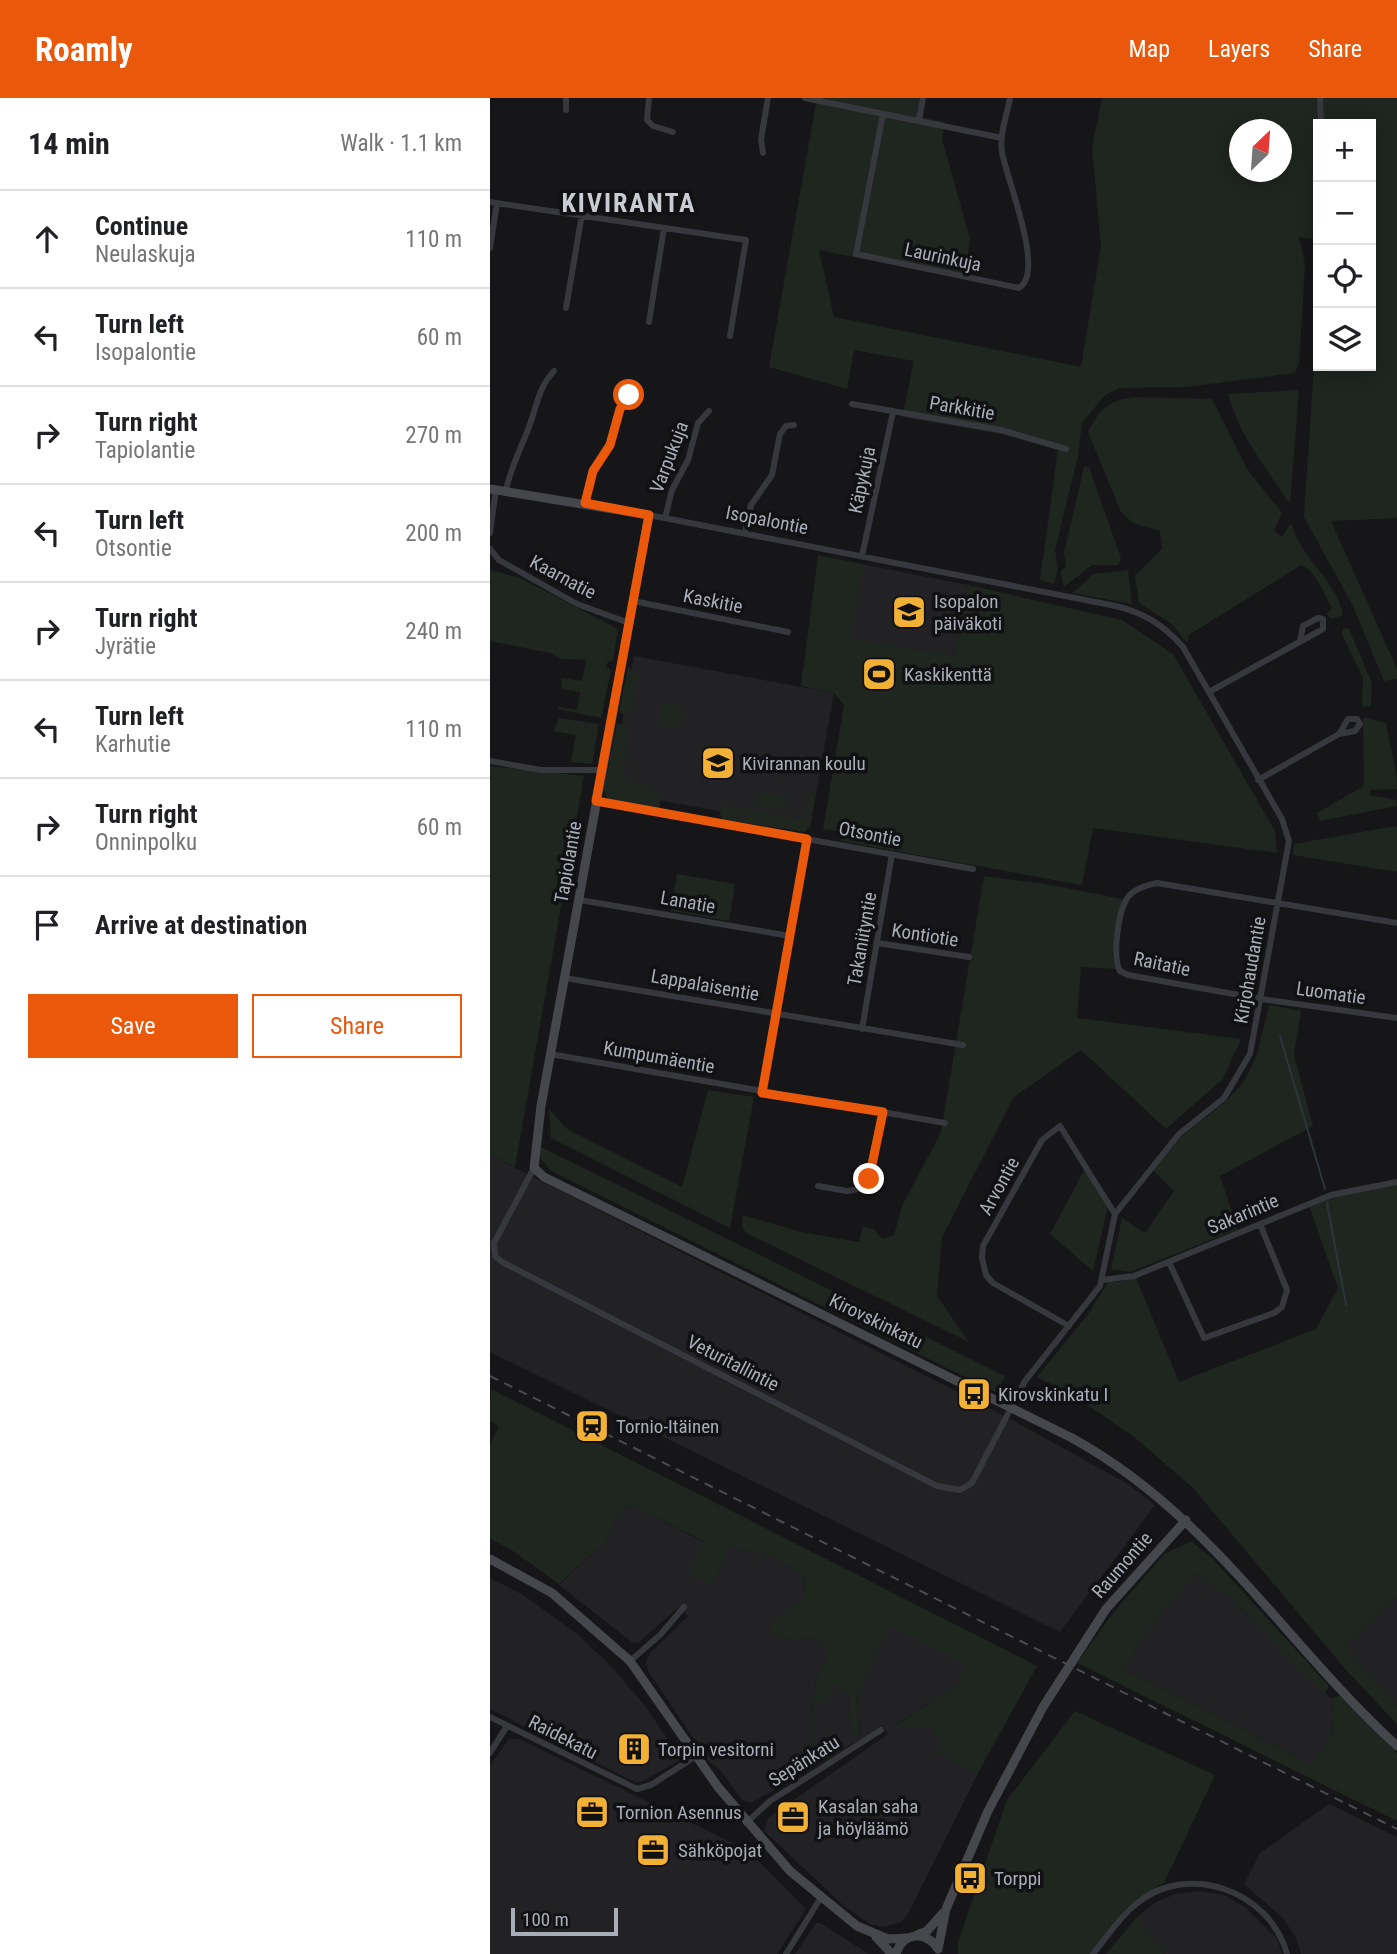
<!DOCTYPE html>
<html lang="en">
<head>
<meta charset="utf-8">
<style>
	body { margin:0; font-family:"Roboto Condensed",sans-serif; background:#f6f6f6; color:#202124 }
	.controls { position:absolute; right:21px; top:21px; display:grid; overflow:hidden; border-radius:0px; box-shadow:0 4px 18px #0003 }
	.controls button { width:63px; height:63px; display:grid; place-items:center; padding:0; border:0; border-bottom:2px solid #e0e0e0; background:#fff; color:#202124; font:35px sans-serif }
	.compass { position:absolute; left:739px; top:21px; width:63px; height:63px; border-radius:50%; background:#fff; box-shadow:0 4px 18px #0003; rotate:25deg }
	.scale { position:absolute; left:21px; bottom:18px; width:107px; box-sizing:border-box; padding-left:7px; border:4px solid #a8adb8; border-top:0; font-size:19px; line-height:24px; white-space:nowrap; color:#a8adb8; -webkit-text-stroke:5px #111113; paint-order:stroke }
	.stop { position:absolute; width:21px; height:21px; margin:-16px; border:5px solid #ea580c; border-radius:50%; background:#fff }
	.stop.end { background:#ea580c; border-color:#fff; box-shadow:0 2px 7px #0008 }
	.list { margin:0; padding:0; list-style:none }
	h2 { display:flex; justify-content:space-between; align-items:center; height:91px; margin:0; padding:0 28px; font-size:30px }
	h2 small { font-size:23px; font-weight:400; color:#757577 }
	.list li { display:grid; grid-template-columns:46px 1fr auto; gap:21px; align-items:center; box-sizing:border-box; height:98px; padding:0 28px; border-top:2px solid #e0e0e0 }
	.list b { display:block; font-size:26px; white-space:nowrap }
	.list p { margin:0; font-size:23px; white-space:nowrap; color:#757577 }
	.list em { font-size:23px; font-style:normal; color:#757577 }
	.actions { display:flex; gap:14px; padding:21px 28px }
	.actions a { flex:1; padding:16px 0; border:2px solid #ea580c; border-radius:0px; text-align:center; font-size:24px; color:#ea580c }
	.actions .main { background:#ea580c; color:#fff }
	.icon { flex:none; width:38px; height:38px; fill:none; stroke:currentColor; stroke-width:2; stroke-linecap:round; stroke-linejoin:round }
	.map { position:relative; flex:none; width:907px; height:1856px; overflow:hidden }
	header { display:flex; align-items:center; gap:42px; box-sizing:border-box; height:98px; padding:0 35px; background:#ea580c; color:#fff }
	header strong { font-size:33px }
	nav { display:flex; gap:38px; margin-inline-start:auto; font-size:24px }
	main { display:flex }
	aside { flex:1; background:#fff }
	.map>svg:first-child { display:block }
	.built { fill:#222225 }
	.green { fill:#1e261f; fill-rule:evenodd }
	.lines { fill:none; stroke-linecap:round; stroke-linejoin:round }
	.stream { stroke:#2c353c; stroke-width:2 }
	.street { stroke:#37383d; stroke-width:6 }
	.secondary { stroke:#45474d; stroke-width:9 }
	.rail { stroke:#4a4c52; stroke-width:2; stroke-dasharray:9 7; stroke-linecap:butt }
	.route { stroke:#ea580c; stroke-width:9 }
	.labels { text-anchor:middle; dominant-baseline:central; stroke-width:7; stroke-linejoin:round; paint-order:stroke }
	.street-label { font-size:19px; fill:#a8adb8; stroke:#111113 }
	.poi-label { font-size:19px; fill:#a8adb8; stroke:#111113; text-anchor:start }
	.district-label { font-size:26px; font-weight:bold; letter-spacing:2px; fill:#c9ccd4; stroke:#111113 }
</style>
</head>
<body>
<header>
<strong>Roamly</strong>
<nav><a>Map</a><a>Layers</a><a>Share</a></nav>
</header>
<main>
<aside>
<h2>14 min<small>Walk · 1.1 km</small></h2>
<ul class="list">
<li><svg class="icon" aria-label="ahead" viewBox="0 0 24 24"><path d="M12 20V5M6 11l6-6 6 6"/></svg><div><b>Continue</b><p>Neulaskuja</p></div><em>110 m</em></li>
<li><svg class="icon" aria-label="left" viewBox="0 0 24 24"><path d="M17 20v-9H6M10 6l-5 5 5 5"/></svg><div><b>Turn left</b><p>Isopalontie</p></div><em>60 m</em></li>
<li><svg class="icon" aria-label="right" viewBox="0 0 24 24"><path d="M7 20v-9h11M14 6l5 5-5 5"/></svg><div><b>Turn right</b><p>Tapiolantie</p></div><em>270 m</em></li>
<li><svg class="icon" aria-label="left" viewBox="0 0 24 24"><path d="M17 20v-9H6M10 6l-5 5 5 5"/></svg><div><b>Turn left</b><p>Otsontie</p></div><em>200 m</em></li>
<li><svg class="icon" aria-label="right" viewBox="0 0 24 24"><path d="M7 20v-9h11M14 6l5 5-5 5"/></svg><div><b>Turn right</b><p>Jyrätie</p></div><em>240 m</em></li>
<li><svg class="icon" aria-label="left" viewBox="0 0 24 24"><path d="M17 20v-9H6M10 6l-5 5 5 5"/></svg><div><b>Turn left</b><p>Karhutie</p></div><em>110 m</em></li>
<li><svg class="icon" aria-label="right" viewBox="0 0 24 24"><path d="M7 20v-9h11M14 6l5 5-5 5"/></svg><div><b>Turn right</b><p>Onninpolku</p></div><em>60 m</em></li>
<li><svg class="icon" aria-label="arrive" viewBox="0 0 24 24"><path d="M6 21V4h12l-3 4 3 4H6"/></svg><div><b>Arrive at destination</b></div></li>
</ul>
<div class="actions"><a class="main">Save</a><a>Share</a></div>
</aside>
<div class="map">
<svg width="907" height="1856" viewBox="0 0 907 1856">
	<rect width="100%" height="100%" fill="#161618"/>
	<path class="built" d="M372 466 478 487 464 558 360 541Z
		M144 558 344 595 320 730 120 693Z
		M0 1057 519 1320 638 1386 665 1407 570 1534 0 1254Z
		M132 1409 148 1410 214 1444 221 1488 241 1449 282 1458 315 1478 314 1499 281 1525 278 1535 305 1543 320 1539 338 1547V1557L326 1583 316 1671 319 1672 261 1705 252 1702 230 1672 218 1662 158 1573 156 1563 161 1554 198 1518 189 1509 149 1544 143 1545 69 1487 115 1444Z
		M705 1475 740 1499 841 1601 843 1635 822 1667 632 1571 656 1535Z
		M0 1480 35 1498 87 1536 119 1566 157 1610 188 1658V1663L151 1684H145L0 1611Z
		M907 1498V1608L855 1549Z
		M399 1526 478 1565 469 1586 403 1629 441 1630 454 1644 449 1654 487 1677 418 1816 411 1824 393 1829 380 1826 354 1808 274 1733 278 1720 398 1636 392 1628 346 1656V1652L321 1653 327 1604 343 1585 358 1596 363 1637 370 1636 366 1596Z
		M19 1641H29L259 1753 316 1811 287 1856H0V1667Z
		M839 1706 907 1739V1856H811L806 1840 793 1820 754 1786 770 1755Z
		M710 1793 734 1797 755 1809 787 1841 792 1856H674L647 1819 666 1804 685 1796Z
		M326 1825H330L379 1856H305Z"/>
	<path class="green" d="M327 0H435L431 19 455 24 452 41 480 141 474 181 329 152 344 219 591 269 611 148 602 49 612 0H907V420L841 423 907 571V581L894 583 862 506 814 419 828 205V268H881V26H828V187L824 141 809 139 815 166 809 266 805 275 696 289 630 290 615 297 592 325 588 358 565 452 568 471 564 486 550 482 568 352 511 336 412 319 424 263 364 252 357 291 279 269ZM750 32H792V74H750Z
		M809 292 800 406C777 371 749 337 738 296Z
		M645 299 722 301 757 371 792 415 784 432 792 439 801 425C811 461 846 481 853 517L841 521 837 516 842 510C834 496 826 473 811 467L699 537 697 545 682 526 649 505 645 478 672 451 670 433 643 425 631 414 598 334C610 311 619 302 645 299Z
		M594 369H599L631 460 628 467H602L574 489 570 475 576 468 574 455Z
		M328 457 372 466 361 541 464 558 478 487 632 522 683 556 785 733 787 755 603 730 592 787 351 743V734L333 731 354 607 344 595 311 588Z
		M0 472 30 480 128 531 123 562 117 565 116 569 121 572 111 620 68 611V609L87 612 90 594 72 591 71 580 92 583 96 562 71 561 60 555 0 543Z
		M638 472 642 506 583 495 603 476Z
		M854 530 859 531 882 585 881 608 872 609 873 580 851 535Z
		M138 569 149 577 142 611 134 617 129 613Z
		M172 604 193 610 190 629 169 625Z
		M873 619 896 625C899 648 907 668 907 691L881 692 879 697 906 702 907 708 830 723 827 715 874 688Z
		M69 620 109 626 102 666 81 664 86 637 63 633Z
		M127 625 138 629 133 676 137 683 150 685 171 699 169 710 117 701 114 690Z
		M0 668 94 678 25 1069 0 1057Z
		M271 694 297 699 295 712 268 708Z
		M319 694 326 696 316 734 234 722 230 717 232 707 313 722Z
		M900 729H907V774L803 757 804 746Z
		M187 776 245 786 239 823 181 813Z
		M494 778 556 786 632 801 622 858 626 871 591 869 587 920 751 941 733 981 676 1031 591 952 524 999 452 1139 447 1198 479 1244 256 1135 252 1128 253 1117 311 1134 369 1144 373 1128 385 1132 392 1141 404 1137 412 1108 451 1034Z
		M779 907 811 913 804 957 823 1028 730 1078 748 1131 640 1174 621 1171 632 1120 655 1135 684 1093 663 1072 691 1039 737 1002 753 985 767 957Z
		M218 992 264 999 240 1130 61 1040 59 1011 77 1031 192 1089Z
		M51 1049 515 1278 507 1295 61 1073 50 1060Z
		M595 1071 618 1108 603 1173 560 1136Z
		M907 1086V1498L855 1549 907 1608V1626L856 1572 703 1390 643 1338 581 1296 547 1279 599 1215 619 1182 627 1184 646 1180 689 1284 826 1231 848 1190 819 1108 848 1096Z
		M1 1291 547 1568 487 1677 448 1654 453 1644 441 1630H402L469 1586 477 1566 399 1527 366 1596 370 1637 363 1638 358 1596 343 1586 339 1604H327L321 1652H346V1656L319 1672 316 1671 326 1583 338 1557V1547L320 1539 305 1543 278 1535 281 1525 314 1499 315 1478 282 1458 241 1449 221 1488 200 1474 214 1443 148 1410 132 1409 115 1444 69 1486 20 1451 0 1441V1347L9 1328 0 1323Z
		M701 1443 723 1461 839 1588 835 1597 740 1499 705 1475 656 1535 632 1571 822 1667 843 1635 841 1601 850 1597 907 1655V1723L587 1565 623 1515 674 1456Z
		M585 1613 725 1677 674 1785 647 1801 600 1856H468V1844L517 1702Z
		M647 1819 674 1856H616Z"/>
	<g class="lines">
		<path class="stream" d="M790 938 835 1091
			M837 1105 856 1207"/>
		<path class="street" d="M76 0V12
			M159 0 157 22 163 28 183 34
			M315 0 512 40
			M830 0 831 26
			M393 16 366 156 529 190C556 174 516 80 512 54 509 37 517 17 520 0
			M429 22 433 0
			M273 55 271 41 278 0
			M0 104 256 142 240 238
			M0 150 7 105
			M76 210 92 116
			M159 224 174 130
			M362 306 511 332 576 351
			M16 392C21 369 31 350 39 329 47 308 48 290 64 273
			M95 405 103 373 120 347 133 304 146 291
			M175 420 182 392 198 362 208 325 219 313
			M0 435 6 391
			M255 435 261 407 282 377 290 336 296 328 304 327
			M0 451 9 462 87 506 139 525
			M372 458 403 314
			M143 503 298 534
			M719 594 833 531V521L828 520 813 528 810 543
			M0 663 51 672H112
			M768 682 849 636 865 633 870 626 867 621H858L849 636
			M106 703 483 771
			M90 802 300 838
			M907 825 667 785C657 787 645 790 638 799 628 813 622 859 630 873L638 877 771 901 907 920
			M387 845 479 859
			M75 880 473 947
			M372 931 402 756
			M60 956 455 1025
			M272 994 317 741
			M44 1070 4 1145 5 1158 12 1164 447 1388 470 1392 482 1385 535 1283 610 1188 625 1116 689 1036 734 1000 760 956 799 743 792 721 693 549C673 526 651 513 621 507L159 417
			M328 1088 357 1093 375 1090 393 1014
			M679 1164 714 1240 784 1215 792 1209 797 1192 770 1126
			M612 1182 644 1178 841 1097 907 1084
			M579 1228 503 1185 496 1177 492 1160 493 1148 552 1042 570 1028 625 1116
			M140 1563 170 1537 194 1509
			M0 1619 147 1691 161 1687 206 1658
			M0 1655 17 1628
			M256 1725 280 1703 391 1632
			M296 1856 330 1801
			M603 1856C616 1840 629 1820 645 1807 697 1762 780 1793 797 1856"/>
		<path class="secondary" d="M0 391 159 417 51 1008 44 1070 54 1079 582 1340C720 1416 794 1544 907 1648
			M0 1461 62 1495 140 1563 228 1689 300 1773 367 1828 398 1841 417 1840
			M427 1837 437 1833 453 1815
			M386 1839 402 1856
			M448 1851 456 1811 498 1713 553 1609 616 1511 696 1422
			M406 1856C412 1834 437 1832 448 1851"/>
		<path class="rail" d="M0 1278 907 1731"/>
	</g>
	<g class="lines">
		<path class="route" d="M139 297 130 311 120 347 103 373 95 405 159 417 106 703 317 741 272 995 393 1014 379 1081"/>
	</g>
	<defs>
		<g id="school-square" transform="scale(1.75)"><rect x="-9" y="-9" width="18" height="18" rx="4" fill="#f2b134" stroke="#111113"/><path d="M0-5L7-2L0 1L-7-2ZM-4 1L0 2.5L4 1V4Q0 6-4 4Z" fill="#111"/></g>
		<g id="stadium-square" transform="scale(1.75)"><rect x="-9" y="-9" width="18" height="18" rx="4" fill="#f2b134" stroke="#111113"/><path d="M0-5a6.5 5 0 1 0 0 10a6.5 5 0 1 0 0-10ZM-3.5-1.8h7v3.6h-7Z" fill="#111"/></g>
		<g id="bus-square" transform="scale(1.75)"><rect x="-9" y="-9" width="18" height="18" rx="4" fill="#f2b134" stroke="#111113"/><path d="M-5-6H5V4H4V6H2V4H-2V6H-4V4H-5ZM-3.5-4V0h7V-4ZM-3.5 1.2v1.5H-2V1.2ZM2 1.2v1.5H3.5V1.2Z" fill="#111"/></g>
		<g id="station-square" transform="scale(1.75)"><rect x="-9" y="-9" width="18" height="18" rx="4" fill="#f2b134" stroke="#111113"/><path d="M-3-6H3Q5-6 5-4V2Q5 4 3 4L4.5 6H3L1.5 4h-3L-3 6H-4.5L-3 4Q-5 4-5 2V-4Q-5-6-3-6ZM-3.5-4v3h7v-3ZM-3.5 1v1.5H-2V1ZM2 1v1.5H3.5V1Z" fill="#111"/></g>
		<g id="building-square" transform="scale(1.75)"><rect x="-9" y="-9" width="18" height="18" rx="4" fill="#f2b134" stroke="#111113"/><path d="M-4-6H4V6H1V3H-1V6H-4ZM-2.5-4.3h1.7v1.8h-1.7ZM.8-4.3h1.7v1.8H.8ZM-2.5-1h1.7V.8h-1.7ZM.8-1h1.7V.8H.8Z" fill="#111"/></g>
		<g id="office-square" transform="scale(1.75)"><rect x="-9" y="-9" width="18" height="18" rx="4" fill="#f2b134" stroke="#111113"/><path d="M-6-3h4V-5.5h4V-3h4V5H-6ZM-1-4.5V-3h2v-1.5ZM-6 0V1H6V0Z" fill="#111"/></g>
	</defs>
	<g fill-rule="evenodd">
		<use href="#school-square" x="419" y="514"/>
		<use href="#stadium-square" x="389" y="576"/>
		<use href="#school-square" x="228" y="665"/>
		<use href="#bus-square" x="484" y="1296"/>
		<use href="#station-square" x="102" y="1328"/>
		<use href="#building-square" x="144" y="1651"/>
		<use href="#office-square" x="102" y="1714"/>
		<use href="#office-square" x="303" y="1719"/>
		<use href="#office-square" x="163" y="1752"/>
		<use href="#bus-square" x="480" y="1780"/>
	</g>
	<g class="labels">
		<g class="street-label">
			<text transform="translate(453 159) rotate(12)">Laurinkuja</text>
			<text transform="translate(472 310) rotate(10)">Parkkitie</text>
			<text transform="translate(179 359) rotate(-69)">Varpukuja</text>
			<text transform="translate(372 382) rotate(-78)">Käpykuja</text>
			<text transform="translate(277 422) rotate(11)">Isopalontie</text>
			<text transform="translate(73 479) rotate(28)">Kaarnatie</text>
			<text transform="translate(223 503) rotate(11)">Kaskitie</text>
			<text transform="translate(380 736) rotate(11)">Otsontie</text>
			<text transform="translate(78 764) rotate(-80)">Tapiolantie</text>
			<text transform="translate(198 804) rotate(10)">Lanatie</text>
			<text transform="translate(435 837) rotate(9)">Kontiotie</text>
			<text transform="translate(372 841) rotate(-80)">Takaniityntie</text>
			<text transform="translate(672 866) rotate(12)">Raitatie</text>
			<text transform="translate(760 872) rotate(-80)">Kirjohaudantie</text>
			<text transform="translate(215 887) rotate(10)">Lappalaisentie</text>
			<text transform="translate(841 895) rotate(8)">Luomatie</text>
			<text transform="translate(169 959) rotate(10)">Kumpumäentie</text>
			<text transform="translate(509 1088) rotate(-61)">Arvontie</text>
			<text transform="translate(753 1116) rotate(-23)">Sakarintie</text>
			<text transform="translate(386 1223) rotate(26)">Kirovskinkatu</text>
			<text transform="translate(243 1265) rotate(27)">Veturitallintie</text>
			<text transform="translate(632 1467) rotate(-49)">Raumontie</text>
			<text transform="translate(73 1639) rotate(27)">Raidekatu</text>
			<text transform="translate(314 1663) rotate(-32)">Sepänkatu</text>
		</g>
		<g class="poi-label">
			<text x="444" y="503">Isopalon<tspan x="444" dy="22">päiväkoti</tspan></text>
			<text x="414" y="576">Kaskikenttä</text>
			<text x="252" y="665">Kivirannan koulu</text>
			<text x="508" y="1296">Kirovskinkatu I</text>
			<text x="126" y="1328">Tornio-Itäinen</text>
			<text x="168" y="1651">Torpin vesitorni</text>
			<text x="328" y="1708">Kasalan saha<tspan x="328" dy="22">ja höyläämö</tspan></text>
			<text x="126" y="1714">Tornion Asennus</text>
			<text x="188" y="1752">Sähköpojat</text>
			<text x="504" y="1780">Torppi</text>
		</g>
		<g class="district-label">
			<text x="139" y="105">KIVIRANTA</text>
		</g>
	</g>
</svg>
<div class="controls">
<button>+</button>
<button>−</button>
<button><svg class="icon" aria-label="locate" viewBox="0 0 24 24"><circle cx="12" cy="12" r="6"/><path d="M12 2v4M12 18v4M2 12h4M18 12h4"/></svg></button>
<button><svg class="icon" aria-label="layers" viewBox="0 0 24 24"><path d="M12 4l9 5-9 5-9-5zM3 14l9 5 9-5"/></svg></button>
</div>
<svg class="compass" viewBox="-18 -18 36 36"><path d="M0-13l5 13h-10z" fill="#e53935"/><path d="M0 13l5-13h-10z" fill="#757577"/></svg>
<div class="scale">100 m</div>
<div class="stop" style="left:139px;top:297px"></div>
<div class="stop end" style="left:379px;top:1081px"></div>
</div>
</main>
</body>
</html>
